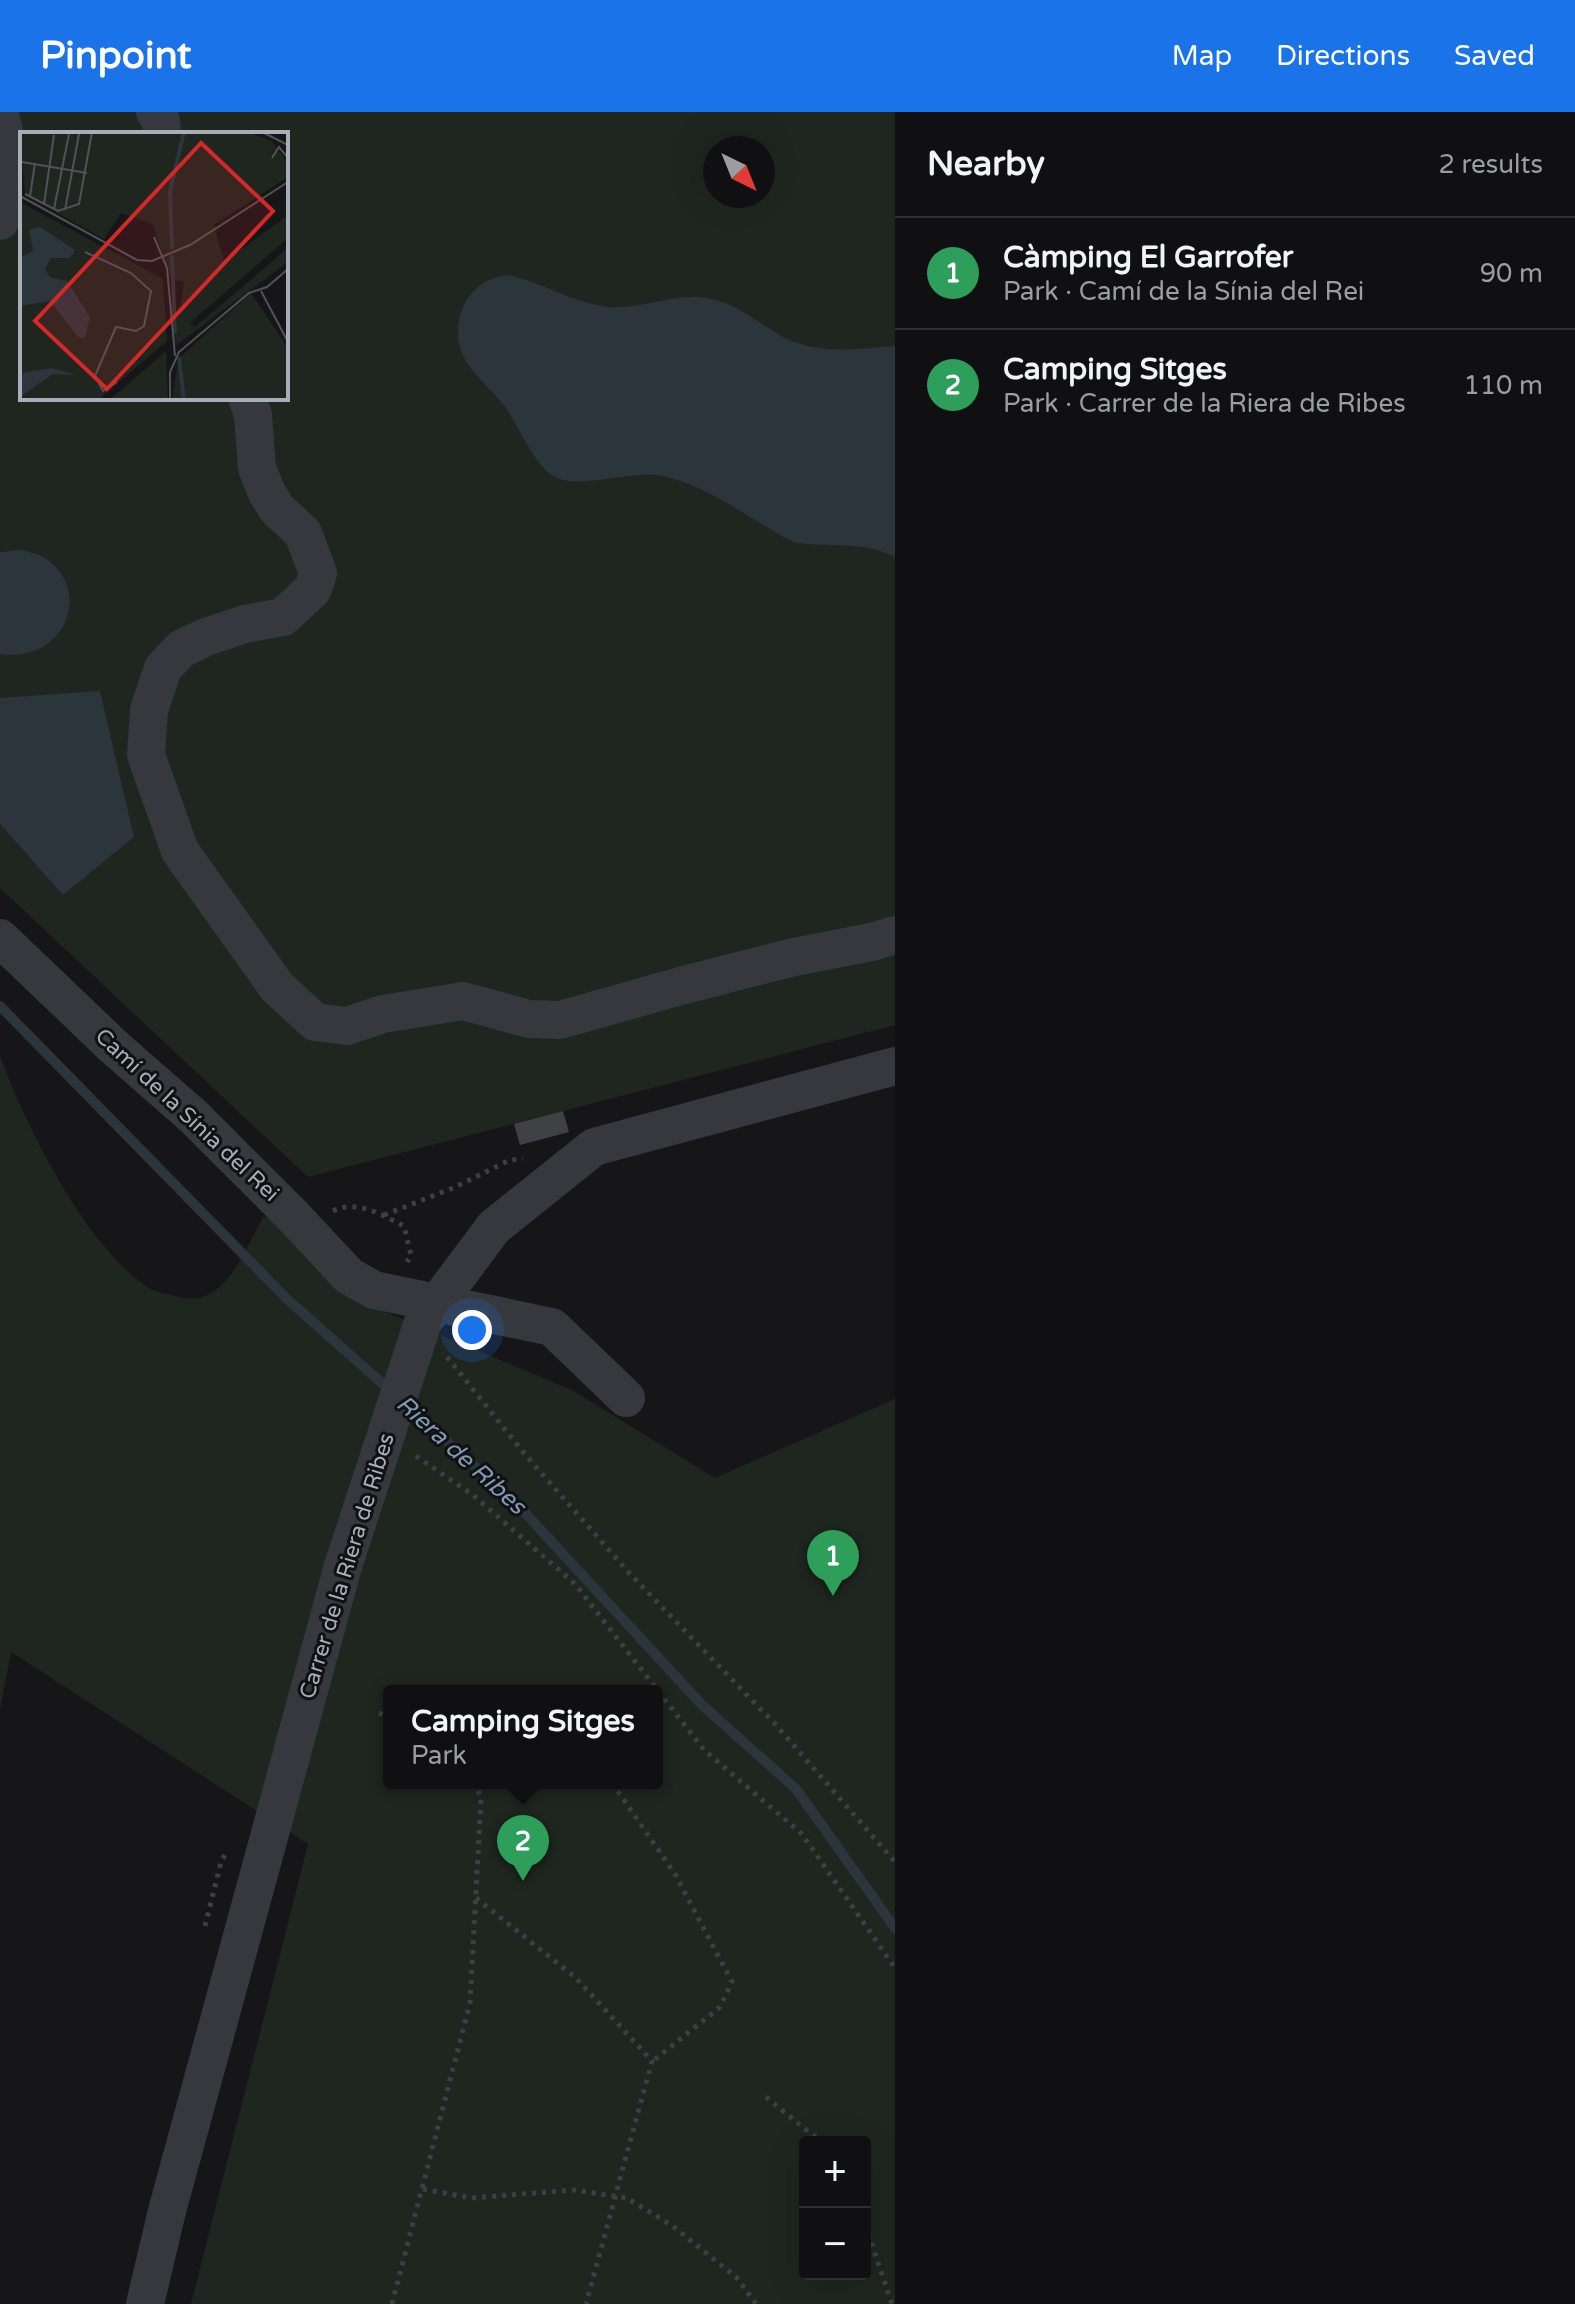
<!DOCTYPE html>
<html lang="en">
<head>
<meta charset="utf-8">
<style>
	body { margin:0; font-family:"Varela Round",sans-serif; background:#19191b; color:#f1f3f6 }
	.controls { position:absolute; right:24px; bottom:24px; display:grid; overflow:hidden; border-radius:8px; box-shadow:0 8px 32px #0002 }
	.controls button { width:72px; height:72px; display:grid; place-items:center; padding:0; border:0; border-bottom:2px solid #303032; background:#101012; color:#f1f3f6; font:40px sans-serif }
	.compass { position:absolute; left:703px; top:24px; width:72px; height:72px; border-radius:50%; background:#101012; box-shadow:0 8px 32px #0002; rotate:137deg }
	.you { position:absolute; left:472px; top:1218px; width:28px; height:28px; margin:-20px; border:6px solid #fff; border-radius:50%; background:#1a73e8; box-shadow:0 0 0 12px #1a73e833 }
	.badge { display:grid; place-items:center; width:52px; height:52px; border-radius:50%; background:#1a73e8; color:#fff; font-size:26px; font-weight:700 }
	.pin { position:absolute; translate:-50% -66px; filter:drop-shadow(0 2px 4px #0008) }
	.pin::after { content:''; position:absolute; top:42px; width:28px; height:24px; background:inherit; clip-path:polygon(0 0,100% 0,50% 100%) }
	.popup { position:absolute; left:383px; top:1573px; width:280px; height:104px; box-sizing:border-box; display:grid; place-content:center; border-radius:8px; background:#101012; filter:drop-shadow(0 2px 6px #0005); font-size:26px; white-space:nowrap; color:#9c9d9f }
	.popup b { font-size:30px; color:#f1f3f6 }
	.popup::after { content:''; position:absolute; left:50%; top:100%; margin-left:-16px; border:16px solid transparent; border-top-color:#101012 }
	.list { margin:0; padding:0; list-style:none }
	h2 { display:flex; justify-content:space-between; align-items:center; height:104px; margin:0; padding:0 32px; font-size:34px }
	h2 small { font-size:26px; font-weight:400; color:#9c9d9f }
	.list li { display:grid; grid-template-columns:52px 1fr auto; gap:24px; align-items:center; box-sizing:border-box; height:112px; padding:0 32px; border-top:2px solid #303032 }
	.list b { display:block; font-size:30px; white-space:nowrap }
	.list p { margin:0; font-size:26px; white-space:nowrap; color:#9c9d9f }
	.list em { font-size:26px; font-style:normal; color:#9c9d9f }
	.map { position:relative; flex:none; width:895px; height:2192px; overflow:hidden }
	header { display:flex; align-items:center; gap:48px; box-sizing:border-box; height:112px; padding:0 40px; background:#1a73e8; color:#fff }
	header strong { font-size:38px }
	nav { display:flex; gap:44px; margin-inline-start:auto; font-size:28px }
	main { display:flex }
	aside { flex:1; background:#101012 }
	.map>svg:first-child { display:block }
	.green { fill:#1e261f; fill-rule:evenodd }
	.water { fill:#2c353c }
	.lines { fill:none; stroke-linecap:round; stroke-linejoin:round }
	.stream { stroke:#2c353c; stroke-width:10 }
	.building { fill:#404145 }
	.path { stroke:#3d3f44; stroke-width:5; stroke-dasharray:4 6; stroke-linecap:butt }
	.minor { stroke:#37383d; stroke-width:38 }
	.minor-bridge { stroke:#37383d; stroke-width:38 }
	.labels { text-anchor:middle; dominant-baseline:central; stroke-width:6; stroke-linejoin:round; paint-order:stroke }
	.street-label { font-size:22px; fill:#a8adb8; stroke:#111113 }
	.water-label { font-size:24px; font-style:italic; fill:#7f9bb3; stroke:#111113 }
	.inset-river { fill:none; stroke:#2c353c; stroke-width:4 }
	.inset-road { fill:none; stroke:#505258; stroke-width:2 }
	.view { fill:#d62828; fill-opacity:0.15; stroke:#d62828; stroke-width:4 }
	.inset-edge { fill:none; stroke:#a8adb8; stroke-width:4 }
</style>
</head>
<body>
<header>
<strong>Pinpoint</strong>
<nav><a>Map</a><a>Directions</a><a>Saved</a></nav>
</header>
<main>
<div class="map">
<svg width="895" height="2192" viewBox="0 0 895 2192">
	<rect width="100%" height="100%" fill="#161618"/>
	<path class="green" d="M0 0H895V913L308 1065 0 776ZM22 22H286V286H22ZM715 36H763V84H715Z
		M0 943C24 1011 87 1137 149 1176 155 1180 164 1181 172 1183 188 1188 202 1189 217 1177 238 1160 250 1129 263 1105L289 1107 386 1200 572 1278 715 1366 895 1287V2192H191L308 1732 11 1540 0 1598ZM389 1579H657V1671H389ZM805 2030H865V2162H805Z"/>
	<path class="water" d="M509 163C543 171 574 191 608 195 643 198 677 179 711 187 737 192 754 208 776 221 812 244 855 237 895 234V445C859 427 830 437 793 430 753 409 707 373 663 364 630 358 580 378 555 365 535 355 519 314 506 296 492 276 469 262 461 238 457 229 458 218 459 208 465 181 482 166 509 163Z
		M22 438C30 440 38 442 45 446 95 480 63 552 0 542V440Z
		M100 579 134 725 63 783 0 712V586Z"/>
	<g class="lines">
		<path class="stream" d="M0 894 288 1188 392 1280
			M404 1291 516 1391 701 1592 796 1677 895 1816"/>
	</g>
	<path class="building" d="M563 999 569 1020 520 1033 514 1012Z"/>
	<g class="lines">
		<path class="path" d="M333 1099C357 1087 382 1103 404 1114L411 1143 407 1150
			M384 1103 453 1076 510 1048 523 1047
			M447 1245 523 1340 630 1462 776 1613 895 1750
			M416 1344 473 1383 575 1472 704 1638 802 1722 895 1856
			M379 1601 389 1606
			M612 1671 675 1762 732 1870 720 1895 653 1949
			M476 1786 576 1866 652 1949 586 2192
			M205 1814 221 1750 227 1739
			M766 1985 821 2030
			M423 2077 471 2086 574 2078 627 2086 674 2115 737 2166 756 2192
			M865 2112 892 2192
			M392 2192 470 1891 481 1687 476 1671"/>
		<path class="minor" d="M155 0 161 8 162 22
			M0 2 9 41 11 92 0 109
			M247 286 253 303 257 356 267 381 277 397 303 421 318 461 313 477 283 505 245 512 206 525 181 537 163 556 149 598 146 643 180 739 277 875 315 910 347 914 383 902 463 889 529 907 560 908 684 873 794 845 872 830 895 823
			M0 826 113 934 194 1005 292 1103 349 1164 374 1178 552 1215 626 1286
			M494 1115 594 1035 895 954
			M145 2192 167 2099 343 1454"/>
		<path class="minor-bridge" d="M343 1454 423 1210 494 1115"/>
	</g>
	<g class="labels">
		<g class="street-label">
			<text transform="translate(187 1003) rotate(43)">Camí de la Sínia del Rei</text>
			<text transform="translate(347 1454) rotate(-73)">Carrer de la Riera de Ribes</text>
		</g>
		<g class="water-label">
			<text transform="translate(461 1343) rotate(42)">Riera de Ribes</text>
		</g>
	</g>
	<g transform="translate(20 20)">
		<rect width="268" height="268" fill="#161618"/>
		<path d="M0 0H228L252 9 268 32V45L194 93 204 130 268 83V106L170 191 175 195 268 116V130L155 214 152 186 160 177 164 150 150 147 133 92 101 81 84 107 5 63ZM0 70 143 147 147 209 78 268H0ZM231 161 268 216V268H152L158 227ZM146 219 148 268H89L101 258Z" fill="#1e261f"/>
		<path d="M20 95 55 118 50 126H31L25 137 30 145 47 149 70 185 65 206 58 205 30 169 0 174V126L13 119 9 98ZM32 236 56 243 33 242 0 265V241Z" fill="#2c353c"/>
		<path class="inset-river" d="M152 117 150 60 164 0M152 123 155 201M159 225 164 268"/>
		<path class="inset-road" d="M242 0 268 13M252 26 259 15 268 26M2 30 67 41M5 62 38 79 59 72 72 0M0 64 117 128 132 129 170 113 268 50M10 64 15 31M24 72 34 3M34 77 49 2M45 78 59 2M134 105 147 136 155 224M65 120 111 141 131 159 124 194 116 199 96 195 75 244 83 259 97 250M241 159 268 210M150 268V240L159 220 229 161 247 155 268 137"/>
		<path class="view" d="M181 11 253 79 87 257 15 189Z"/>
		<rect width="268" height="268" class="inset-edge"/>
	</g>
</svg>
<div class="controls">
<button>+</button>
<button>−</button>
</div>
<svg class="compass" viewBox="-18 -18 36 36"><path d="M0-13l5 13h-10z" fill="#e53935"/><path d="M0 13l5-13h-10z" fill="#9c9d9f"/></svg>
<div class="you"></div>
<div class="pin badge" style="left:833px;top:1484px;background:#2e9e5b">1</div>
<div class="pin badge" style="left:523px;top:1769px;background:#2e9e5b">2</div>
<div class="popup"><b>Camping Sitges</b>Park</div>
</div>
<aside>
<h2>Nearby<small>2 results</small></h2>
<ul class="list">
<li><span class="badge" style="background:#2e9e5b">1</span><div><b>Càmping El Garrofer</b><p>Park · Camí de la Sínia del Rei</p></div><em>90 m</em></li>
<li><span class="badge" style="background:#2e9e5b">2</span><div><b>Camping Sitges</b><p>Park · Carrer de la Riera de Ribes</p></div><em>110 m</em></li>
</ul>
</aside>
</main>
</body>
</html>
